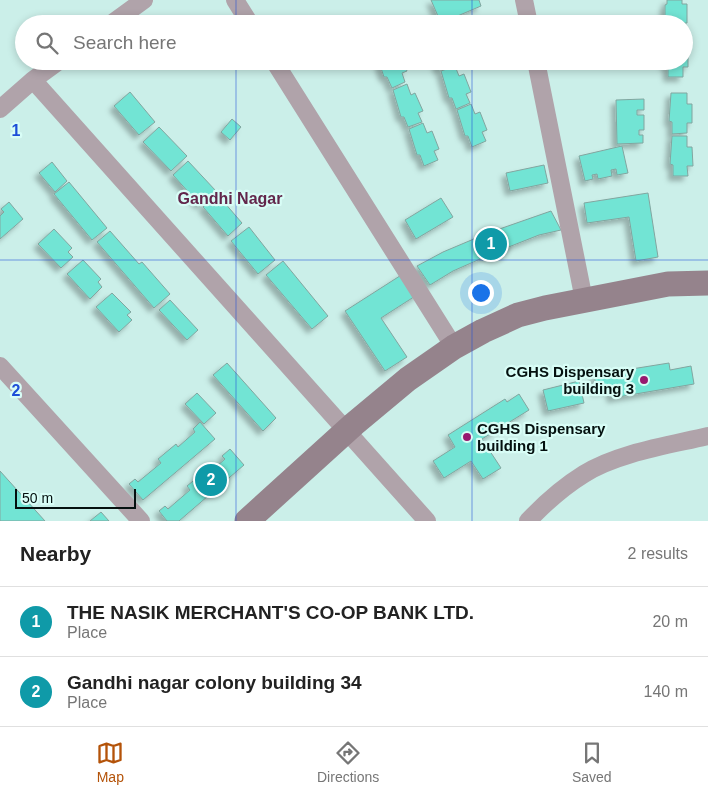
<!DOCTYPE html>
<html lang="en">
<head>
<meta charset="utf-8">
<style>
	body { margin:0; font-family:Arial,sans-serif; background:#f2f2f2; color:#222 }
	.scale { position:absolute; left:15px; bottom:12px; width:121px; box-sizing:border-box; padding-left:5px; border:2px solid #04100f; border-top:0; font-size:14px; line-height:18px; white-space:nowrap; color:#04100f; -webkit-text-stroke:4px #d8fdf6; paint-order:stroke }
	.you { position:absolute; left:480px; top:292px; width:18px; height:18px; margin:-12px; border:4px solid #fff; border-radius:50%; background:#1a73e8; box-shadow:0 0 0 8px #1a73e833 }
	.badge { display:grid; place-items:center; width:32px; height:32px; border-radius:50%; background:#b45309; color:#fff; font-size:16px; font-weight:700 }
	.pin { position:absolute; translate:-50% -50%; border:2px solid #fff; box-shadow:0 1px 5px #0006 }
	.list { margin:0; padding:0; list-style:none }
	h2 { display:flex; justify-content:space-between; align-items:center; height:65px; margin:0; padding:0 20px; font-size:21px }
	h2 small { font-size:16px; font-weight:400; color:#767676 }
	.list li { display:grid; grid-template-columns:32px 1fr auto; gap:15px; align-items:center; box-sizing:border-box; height:70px; padding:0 20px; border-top:1px solid #e0e0e0 }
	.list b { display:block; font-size:19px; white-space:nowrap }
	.list p { margin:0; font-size:16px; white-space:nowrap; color:#767676 }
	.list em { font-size:16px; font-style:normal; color:#767676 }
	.icon { flex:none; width:28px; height:28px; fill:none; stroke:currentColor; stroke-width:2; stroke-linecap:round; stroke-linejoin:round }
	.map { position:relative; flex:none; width:708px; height:521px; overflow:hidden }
	.search { position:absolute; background:#fff; box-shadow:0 2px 8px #0003; left:15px; right:15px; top:15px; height:55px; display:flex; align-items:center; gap:12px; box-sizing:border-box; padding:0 18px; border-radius:28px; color:#767676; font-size:19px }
	.sheet { height:205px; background:#fff }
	nav { display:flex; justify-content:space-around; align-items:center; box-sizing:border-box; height:70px; border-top:1px solid #e0e0e0; background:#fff; font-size:14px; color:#767676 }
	nav a { display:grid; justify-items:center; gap:2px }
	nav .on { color:#b45309 }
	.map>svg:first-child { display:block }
	.building { fill:#72e4d4; stroke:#82a59f; filter:url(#shadow) }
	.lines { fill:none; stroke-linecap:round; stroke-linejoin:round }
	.street { stroke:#b0a3aa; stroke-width:18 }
	.secondary { stroke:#95838c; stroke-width:25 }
	.grid { fill:none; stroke:#1d4ed8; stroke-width:1; stroke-opacity:0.55 }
	.poi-dot { fill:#97186f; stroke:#d8fdf6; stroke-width:2 }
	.labels { text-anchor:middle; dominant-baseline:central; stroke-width:4.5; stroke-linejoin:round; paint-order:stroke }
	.poi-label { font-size:15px; font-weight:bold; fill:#04100f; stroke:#d8fdf6; text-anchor:end }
	.neighbourhood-label { font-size:16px; font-weight:bold; fill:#62264b; stroke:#d8fdf6 }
	.grid-label { font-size:16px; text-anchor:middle; font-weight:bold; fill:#1d4ed8; stroke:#d8fdf6; stroke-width:4.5; stroke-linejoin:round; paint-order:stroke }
</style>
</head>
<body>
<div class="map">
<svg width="708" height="521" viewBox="0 0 708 521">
	<defs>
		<filter id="shadow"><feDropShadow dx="-4.5" dy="4.5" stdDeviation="2.5" flood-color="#0004"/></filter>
	</defs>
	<rect width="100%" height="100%" fill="#cbefe9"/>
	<path class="building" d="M431 0H479L481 6 441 23Z
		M667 0H682V4H687V23L667 24 665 21V5L667 4Z
		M642 18V24H615V19Z
		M688 47V67H683V77H668V66L665 65V61H684V48Z
		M403 61 407 71 402 73 405 82 392 88 387 77H384L379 62Z
		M436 61H452L453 64 439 70Z
		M455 66 459 76 464 74 471 92 466 94 470 103 456 109 452 98H449L441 71Z
		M407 84 411 95 415 93 423 111 418 113 422 122 408 127 404 117H401L393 90Z
		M130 92 155 122 139 135 114 106Z
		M671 93H687V104H692V123H687V133L672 134V122L669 121Z
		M644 99V110H637V115H644V130H639V135H643V143L617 144 616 100Z
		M471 104 475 114 480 112 487 130 482 132 486 141 472 147 468 136H465L457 110Z
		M232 119 241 127 230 140 221 132Z
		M423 123 427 133 432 131 439 149 434 151 438 160 424 166 420 155H417L409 129Z
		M159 127 187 156 171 171 143 142Z
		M672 136H687V147H692L693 166H687L688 176H673V165L670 164Z
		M622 146 628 173 617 175 616 169 611 170 612 176 598 179 597 174 592 175 593 179 585 181 579 156Z
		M188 161 216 191 200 205 173 175Z
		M52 162 67 181 55 192 39 173Z
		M544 165 548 183 510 191 506 173Z
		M69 182 107 228 92 240 54 194Z
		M648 193 658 257 636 261 629 217 587 223 584 203Z
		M217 194 242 223 228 236 203 207Z
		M441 198 453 217 416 239 405 220Z
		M9 202 23 219 0 239V216L4 212 1 209Z
		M551 211 561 230 539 235 496 252 453 271 430 285 417 266 443 252 488 233Z
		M249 227 275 260 258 274 231 241Z
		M54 229 72 248 68 252 73 257 61 268 38 244Z
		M110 231 139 264 142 262 170 294 154 308 97 242Z
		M83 260 101 279 98 282 102 287 90 299 67 274Z
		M283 261 328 316 312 329 266 275Z
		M406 272 420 293 381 318 407 357 385 371 345 311Z
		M112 293 131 312 127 315 132 320 119 332 96 307Z
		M170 300 198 330 187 340 159 310Z
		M227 363 276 418 263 431 213 375Z
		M669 363 670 370 691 366 694 384 612 398 610 389 597 391 594 375Z
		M579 381 584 403 548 411 543 390Z
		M197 393 216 413 204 424 185 404Z
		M519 394 529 410 482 439 501 468 483 479 471 461 444 478 433 461 455 447 448 435 505 399 507 402Z
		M200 422 215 439 143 500 129 484 135 479 138 482 161 463 158 459 176 444 178 447 195 432 193 429Z
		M230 449 244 465 179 521H167L159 511 165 506 168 509 190 490 187 486 205 471 208 474 225 459 222 456Z
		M0 471 45 521H0Z
		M101 512 109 521H90Z"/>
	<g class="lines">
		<path class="street" d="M235 0 250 24
			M524 0 529 24
			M111 24 144 0
			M59 61 33 80 427 521
			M274 61 454 347
			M536 61 584 300
			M0 109 33 80
			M0 366 141 521
			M528 521C545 503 563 487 584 474 617 453 670 445 708 436"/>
		<path class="secondary" d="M247 521 354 424 408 379 454 347 483 331 518 315 545 308 668 284 708 283"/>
	</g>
	<path class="grid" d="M236 0V24M472 0V24M236 61V521M472 61V521M0 260H708"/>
	<g class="poi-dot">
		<circle cx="644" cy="380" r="5"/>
		<circle cx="467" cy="437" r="5"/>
	</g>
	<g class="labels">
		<g class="poi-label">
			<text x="634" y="371">CGHS Dispensary<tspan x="634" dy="17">building 3</tspan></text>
			<text x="477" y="428" text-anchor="start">CGHS Dispensary<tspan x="477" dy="17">building 1</tspan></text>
		</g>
		<g class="neighbourhood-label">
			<text x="230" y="198">Gandhi Nagar</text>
		</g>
	</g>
	<g class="grid-label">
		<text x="16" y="136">1</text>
		<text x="16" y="396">2</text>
	</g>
</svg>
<div class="scale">50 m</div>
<div class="you"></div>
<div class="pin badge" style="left:491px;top:244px;background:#0f9aa8">1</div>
<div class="pin badge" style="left:211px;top:480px;background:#0f9aa8">2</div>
<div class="search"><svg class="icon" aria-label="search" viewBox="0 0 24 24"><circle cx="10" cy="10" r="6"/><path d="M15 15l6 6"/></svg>Search here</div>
</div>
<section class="sheet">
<h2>Nearby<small>2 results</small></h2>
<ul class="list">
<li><span class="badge" style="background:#0f9aa8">1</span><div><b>THE NASIK MERCHANT'S CO-OP BANK LTD.</b><p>Place</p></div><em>20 m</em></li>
<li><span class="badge" style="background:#0f9aa8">2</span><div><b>Gandhi nagar colony building 34</b><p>Place</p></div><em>140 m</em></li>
</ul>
</section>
<nav>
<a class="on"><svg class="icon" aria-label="map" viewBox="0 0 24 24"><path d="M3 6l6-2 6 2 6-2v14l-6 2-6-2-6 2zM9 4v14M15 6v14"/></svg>Map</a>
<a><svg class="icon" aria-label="directions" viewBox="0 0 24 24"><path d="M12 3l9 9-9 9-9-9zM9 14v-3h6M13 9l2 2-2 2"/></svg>Directions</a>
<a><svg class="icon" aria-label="saved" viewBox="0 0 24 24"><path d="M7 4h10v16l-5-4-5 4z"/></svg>Saved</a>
</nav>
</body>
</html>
